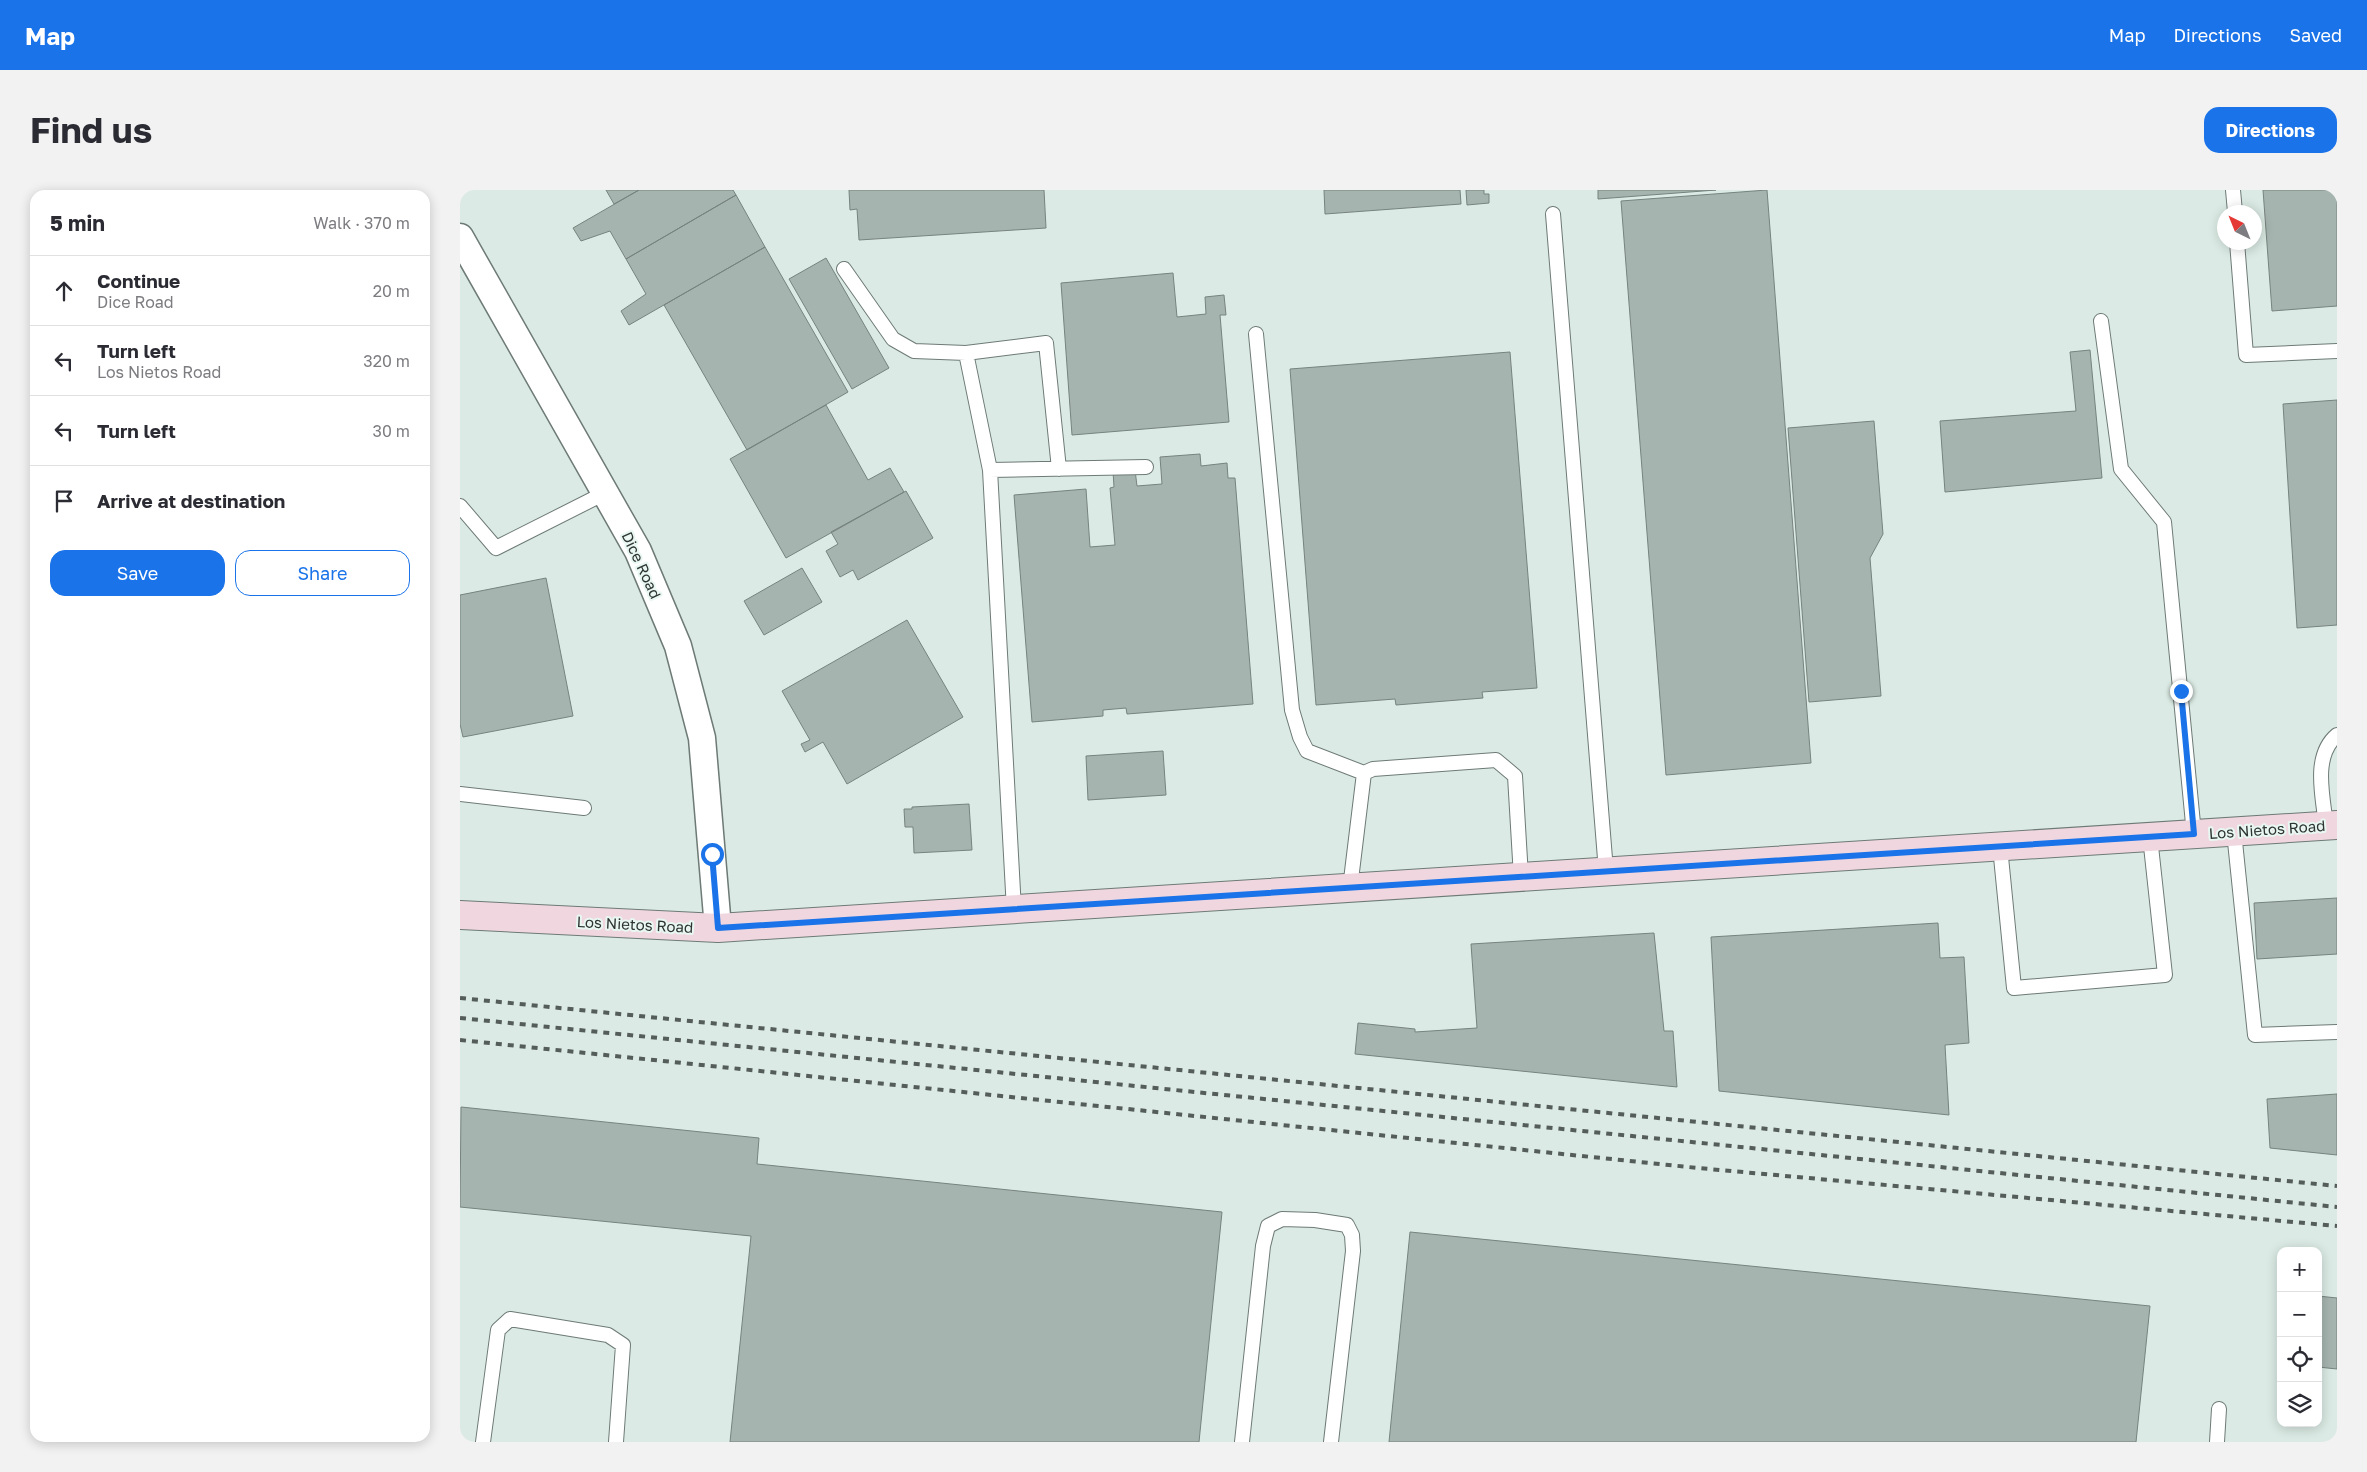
<!DOCTYPE html>
<html lang="en">
<head>
<meta charset="utf-8">
<style>
	body { margin:0; font-family:"Golos Text",sans-serif; background:#f2f2f3; color:#2b2b33 }
	.controls { position:absolute; right:15px; bottom:15px; display:grid; overflow:hidden; border-radius:10px; box-shadow:0 2px 12px #0003 }
	.controls button { width:45px; height:45px; display:grid; place-items:center; padding:0; border:0; border-bottom:1px solid #e1e1e2; background:#fff; color:#2b2b33; font:25px sans-serif }
	.compass { position:absolute; left:1757px; top:15px; width:45px; height:45px; border-radius:50%; background:#fff; box-shadow:0 2px 12px #0003; rotate:317deg }
	.stop { position:absolute; width:15px; height:15px; margin:-11px; border:4px solid #1a73e8; border-radius:50%; background:#fff }
	.stop.end { background:#1a73e8; border-color:#fff; box-shadow:0 1px 5px #0008 }
	.list { margin:0; padding:0; list-style:none }
	h2 { display:flex; justify-content:space-between; align-items:center; height:65px; margin:0; padding:0 20px; font-size:21px }
	h2 small { font-size:16px; font-weight:400; color:#7c7c81 }
	.list li { display:grid; grid-template-columns:32px 1fr auto; gap:15px; align-items:center; box-sizing:border-box; height:70px; padding:0 20px; border-top:1px solid #e1e1e2 }
	.list b { display:block; font-size:19px; white-space:nowrap }
	.list p { margin:0; font-size:16px; white-space:nowrap; color:#7c7c81 }
	.list em { font-size:16px; font-style:normal; color:#7c7c81 }
	.actions { display:flex; gap:10px; padding:15px 20px }
	.actions a { flex:1; padding:11px 0; border:1px solid #1a73e8; border-radius:15px; text-align:center; font-size:18px; color:#1a73e8 }
	.actions .main { background:#1a73e8; color:#fff }
	.icon { flex:none; width:28px; height:28px; fill:none; stroke:currentColor; stroke-width:2; stroke-linecap:round; stroke-linejoin:round }
	.map { position:relative; flex:none; width:1877px; height:1252px; overflow:hidden; border-radius:15px }
	header { display:flex; align-items:center; gap:30px; box-sizing:border-box; height:70px; padding:0 25px; background:#1a73e8; color:#fff }
	header strong { font-size:24px }
	nav { display:flex; gap:28px; margin-inline-start:auto; font-size:18px }
	.intro { display:flex; align-items:center; justify-content:space-between; box-sizing:border-box; height:120px; padding:0 30px }
	h1 { margin:0; font-size:35px }
	.button { padding:12px 22px; border-radius:15px; background:#1a73e8; color:#fff; font-size:18px; font-weight:700 }
	main { display:flex; gap:30px; padding:0 30px }
	aside { flex:1; background:#fff; border-radius:15px; box-shadow:0 2px 12px #0003 }
	.map>svg:first-child { display:block }
	.building { fill:#a6b4af; stroke:#76837e }
	.lines { fill:none; stroke-linecap:round; stroke-linejoin:round }
	.service-casing { stroke:#6d7a75; stroke-width:16 }
	.minor-casing { stroke:#6d7a75; stroke-width:29 }
	.secondary-casing { stroke:#6d7a75; stroke-width:30 }
	.service { stroke:#fff; stroke-width:14 }
	.minor { stroke:#fff; stroke-width:26 }
	.secondary { stroke:#f0d7df; stroke-width:28 }
	.rail { stroke:#555d5a; stroke-width:4; stroke-dasharray:6 6; stroke-linecap:butt }
	.route { stroke:#1a73e8; stroke-width:6 }
	.labels { text-anchor:middle; dominant-baseline:central; stroke-width:4; stroke-linejoin:round; paint-order:stroke }
	.street-label { font-size:15px; fill:#2e3432; stroke:#e8f7f1 }
</style>
</head>
<body>
<header>
<strong>Map</strong>
<nav><a>Map</a><a>Directions</a><a>Saved</a></nav>
</header>
<div class="intro"><h1>Find us</h1><a class="button">Directions</a></div>
<main>
<aside>
<h2>5 min<small>Walk · 370 m</small></h2>
<ul class="list">
<li><svg class="icon" aria-label="ahead" viewBox="0 0 24 24"><path d="M12 20V5M6 11l6-6 6 6"/></svg><div><b>Continue</b><p>Dice Road</p></div><em>20 m</em></li>
<li><svg class="icon" aria-label="left" viewBox="0 0 24 24"><path d="M17 20v-9H6M10 6l-5 5 5 5"/></svg><div><b>Turn left</b><p>Los Nietos Road</p></div><em>320 m</em></li>
<li><svg class="icon" aria-label="left" viewBox="0 0 24 24"><path d="M17 20v-9H6M10 6l-5 5 5 5"/></svg><div><b>Turn left</b></div><em>30 m</em></li>
<li><svg class="icon" aria-label="arrive" viewBox="0 0 24 24"><path d="M6 21V4h12l-3 4 3 4H6"/></svg><div><b>Arrive at destination</b></div></li>
</ul>
<div class="actions"><a class="main">Save</a><a>Share</a></div>
</aside>
<div class="map">
<svg width="1877" height="1252" viewBox="0 0 1877 1252">
	<rect width="100%" height="100%" fill="#dbeae4"/>
	<path class="building" d="M146 0H179L154 14Z
		M179 0H273L276 5 166 69 150 41 121 51 113 38Z
		M389 0H584L586 38 399 50 397 19 390 20Z
		M864 0H1000L1001 14 865 24Z
		M1006 0H1024V4H1029V13L1007 15Z
		M1138 0H1256L1138 9Z
		M1307 0 1351 573 1206 585 1161 11Z
		M1803 0H1877V116L1812 121Z
		M276 5 305 57 169 135 161 121 186 104 166 69Z
		M305 57 388 202 287 260 204 115Z
		M366 68 429 178 392 199 329 89Z
		M713 83 717 127 746 124 745 107 764 105 766 125H760L769 232 612 245 601 93Z
		M1630 160 1642 288 1485 302 1480 231 1616 221 1610 162Z
		M1050 162 1077 498 1022 502 1023 508 936 515 935 509 856 515 830 179Z
		M1877 210V435L1837 438 1823 214Z
		M366 215 408 290 430 278 444 302 326 368 270 269Z
		M1414 231 1423 344 1410 368 1421 506 1349 512 1328 238Z
		M740 264 741 276 767 273 768 288H775L793 514 667 524 666 518 643 520V526L572 532 554 305 626 299 630 357 655 355 650 298 654 297 653 281 675 280 677 296 702 294 700 267Z
		M446 301 473 348 398 390 393 380 380 387 366 361 378 354 371 342Z
		M342 378 362 412 304 445 284 411Z
		M86 388 113 526 3 547 0 534V405Z
		M447 430 503 527 387 594 363 552 345 562 341 554 350 550 322 501Z
		M703 561 706 605 628 610 626 566Z
		M509 614 512 660 454 663 453 637H445L444 619H452V617Z
		M1877 708V764L1797 769 1794 713Z
		M1478 733 1480 768 1504 767 1509 853 1485 855 1489 925 1259 901 1251 747Z
		M1194 743 1204 841H1213L1217 897 895 864 898 833 955 839V842L1017 838 1011 754Z
		M1877 904V965L1810 958 1807 909Z
		M1 917 299 948 297 974 762 1022 739 1252H270L291 1046 0 1017Z
		M950 1042 1690 1116 1676 1252H929Z
		M1858 1106 1877 1108V1179L1858 1177Z"/>
	<g class="lines">
		<g class="service-casing">
			<path id="service" d="M1773 0 1775 22
				M1093 24 1146 681
				M1777 52 1786 165 1877 161
				M384 79 433 149 454 161 506 163
				M1641 131 1661 279 1704 332 1734 644
				M796 144 832 520 840 547 847 561 904 583
				M530 280 506 163 586 153 599 279
				M0 316 36 358 145 303
				M0 604 124 618
				M1866 635C1863 607 1852 566 1877 545
				M1774 642 1795 845 1877 842
				M1540 657 1554 798 1705 785 1690 647
				M890 698 904 583 913 579 1036 570 1055 586 1061 687
				M554 720 530 280 686 277
				M23 1252 38 1140 50 1129 148 1145 163 1155 156 1252
				M782 1252 803 1056 808 1036 822 1029 855 1030 887 1035 892 1045 893 1061 871 1252
				M1757 1252 1759 1219"/>
		</g>
		<g class="minor-casing">
			<path id="minor" d="M0 47 178 361 218 456 242 548 258 738"/>
		</g>
		<g class="secondary-casing">
			<path id="secondary" d="M0 725 258 738 1877 635"/>
		</g>
		<use href="#service" class="service"/>
		<use href="#minor" class="minor"/>
		<use href="#secondary" class="secondary"/>
		<path class="rail" d="M0 808 1877 996
			M0 828 1877 1017
			M0 850 1238 978 1877 1036"/>
	</g>
	<g class="lines">
		<path class="route" d="M252 664 258 738 1734 644 1721 501"/>
	</g>
	<g class="labels">
		<g class="street-label">
			<text transform="translate(182 375) rotate(65)">Dice Road</text>
			<text transform="translate(1807 639) rotate(-4)">Los Nietos Road</text>
			<text transform="translate(175 734) rotate(3)">Los Nietos Road</text>
		</g>
	</g>
</svg>
<div class="controls">
<button>+</button>
<button>−</button>
<button><svg class="icon" aria-label="locate" viewBox="0 0 24 24"><circle cx="12" cy="12" r="6"/><path d="M12 2v4M12 18v4M2 12h4M18 12h4"/></svg></button>
<button><svg class="icon" aria-label="layers" viewBox="0 0 24 24"><path d="M12 4l9 5-9 5-9-5zM3 14l9 5 9-5"/></svg></button>
</div>
<svg class="compass" viewBox="-18 -18 36 36"><path d="M0-13l5 13h-10z" fill="#e53935"/><path d="M0 13l5-13h-10z" fill="#7c7c81"/></svg>
<div class="stop" style="left:252px;top:664px"></div>
<div class="stop end" style="left:1721px;top:501px"></div>
</div>
</main>
</body>
</html>
